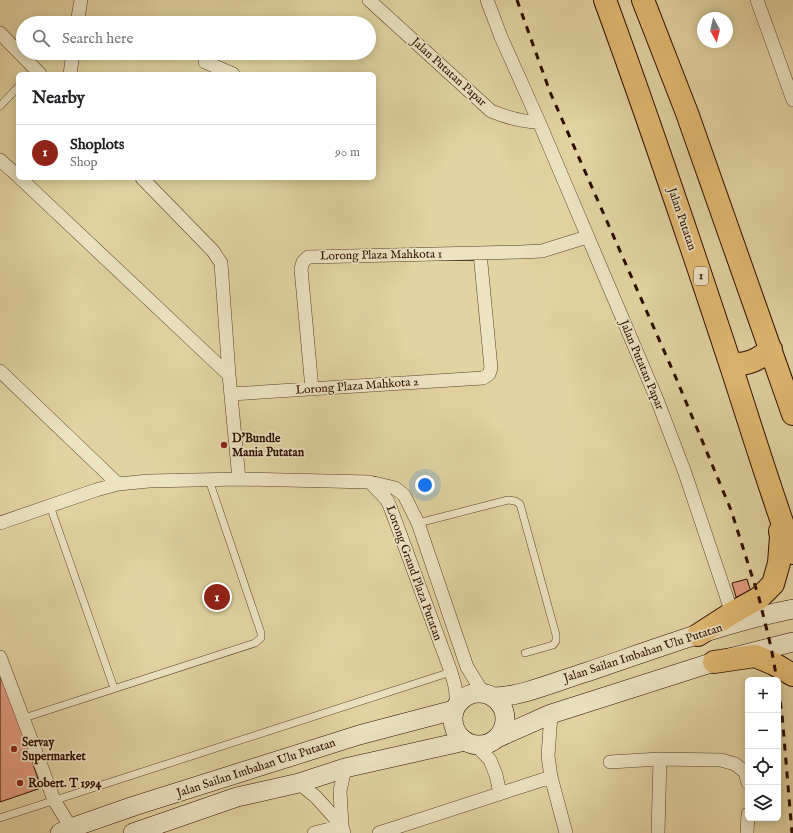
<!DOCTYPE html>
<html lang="en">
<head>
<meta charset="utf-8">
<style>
	body { margin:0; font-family:"IM FELL English",serif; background:#f6f6f6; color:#202124 }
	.controls { position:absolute; right:12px; bottom:12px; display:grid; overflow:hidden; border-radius:6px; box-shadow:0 2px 10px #0003 }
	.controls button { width:36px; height:36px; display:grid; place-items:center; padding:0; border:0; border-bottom:1px solid #e0e0e0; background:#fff; color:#202124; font:20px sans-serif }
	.compass { position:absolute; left:697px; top:12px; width:36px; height:36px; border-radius:50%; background:#fff; box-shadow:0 2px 10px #0003; rotate:172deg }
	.you { position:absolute; left:425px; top:485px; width:14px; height:14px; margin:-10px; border:3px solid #fff; border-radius:50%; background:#1a73e8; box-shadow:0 0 0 6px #1a73e833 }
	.badge { display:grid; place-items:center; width:26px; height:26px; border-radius:50%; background:#8f2418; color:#fff; font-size:13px; font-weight:700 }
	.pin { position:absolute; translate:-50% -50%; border:2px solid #fff; box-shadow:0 1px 4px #0006 }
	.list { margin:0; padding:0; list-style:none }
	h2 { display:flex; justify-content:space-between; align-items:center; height:52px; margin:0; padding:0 16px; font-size:17px }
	h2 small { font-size:13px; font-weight:400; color:#757577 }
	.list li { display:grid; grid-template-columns:26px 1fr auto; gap:12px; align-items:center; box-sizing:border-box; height:56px; padding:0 16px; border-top:1px solid #e0e0e0 }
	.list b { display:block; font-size:15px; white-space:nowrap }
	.list p { margin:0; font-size:13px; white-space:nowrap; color:#757577 }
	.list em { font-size:13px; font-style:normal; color:#757577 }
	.icon { flex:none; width:22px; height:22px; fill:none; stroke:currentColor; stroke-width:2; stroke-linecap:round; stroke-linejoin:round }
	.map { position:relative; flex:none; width:793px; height:833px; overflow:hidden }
	.search { position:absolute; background:#fff; box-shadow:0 2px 10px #0003; left:16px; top:16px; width:360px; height:44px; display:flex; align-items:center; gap:10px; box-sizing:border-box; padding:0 14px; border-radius:22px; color:#757577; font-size:15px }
	.panel { position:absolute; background:#fff; box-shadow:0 2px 10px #0003; left:16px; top:72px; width:360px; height:108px; border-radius:6px }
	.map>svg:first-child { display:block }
	.building { fill:#e49c80; stroke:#2c0c00 }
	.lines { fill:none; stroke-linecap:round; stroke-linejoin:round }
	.lane-casing { stroke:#5a3e28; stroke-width:8 }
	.street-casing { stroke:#5a3e28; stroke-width:14 }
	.secondary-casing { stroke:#2c0c00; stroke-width:20 }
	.highway-casing { stroke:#2c0c00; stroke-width:24 }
	.lane { stroke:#ece3c3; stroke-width:7 }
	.street { stroke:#ece3c3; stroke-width:13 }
	.secondary { stroke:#ece3c3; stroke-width:19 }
	.highway { stroke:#e1ba71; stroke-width:22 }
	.rail { stroke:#2c0c00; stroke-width:3; stroke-dasharray:7 7; stroke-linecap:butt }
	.poi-dot { fill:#8f2418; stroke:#ece3c3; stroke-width:1.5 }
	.labels { text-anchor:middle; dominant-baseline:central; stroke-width:3.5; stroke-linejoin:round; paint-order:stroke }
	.shield { fill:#ece3c3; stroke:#664c3a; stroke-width:1 }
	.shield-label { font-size:11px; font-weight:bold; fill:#2c0c00 }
	.street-label { font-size:12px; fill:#2c0c00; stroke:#ece3c3 }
	.poi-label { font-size:12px; font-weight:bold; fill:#2c0c00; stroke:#ece3c3; text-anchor:start }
</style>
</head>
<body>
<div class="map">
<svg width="793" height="833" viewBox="0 0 793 833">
	<rect width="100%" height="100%" fill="#e2d4a2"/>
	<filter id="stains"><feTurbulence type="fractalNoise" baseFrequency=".005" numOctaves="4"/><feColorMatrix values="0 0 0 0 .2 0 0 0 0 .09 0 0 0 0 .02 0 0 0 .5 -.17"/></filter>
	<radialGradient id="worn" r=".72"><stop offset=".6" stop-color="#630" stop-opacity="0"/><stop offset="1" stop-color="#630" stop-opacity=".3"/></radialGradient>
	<path class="building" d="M747 579 751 592 736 597 732 583Z
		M0 673 15 710 41 788 0 802Z"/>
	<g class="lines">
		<g class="lane-casing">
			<path id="lane" d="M0 106 18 87
				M50 506 114 688
				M418 523 508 500 515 501 520 504 556 635V641L553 645 525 653
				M24 718 255 643 261 638V633L209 480
				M0 818 451 672"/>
		</g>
		<g class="street-casing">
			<path id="street" d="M369 0 491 111C508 118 522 122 539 122
				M487 0 501 37 539 122 658 402 685 473 732 613
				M757 0 793 100
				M77 23 81 0
				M0 33 40 74
				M205 62 233 74
				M70 74 73 53
				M0 160 18 176
				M20 178 229 375
				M142 178 213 251 221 263 229 375 239 479
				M0 371 118 484
				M312 389 301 269 303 262 308 257 521 252 542 251 587 237
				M231 394 483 378 489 374 491 368 480 253
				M370 482 387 500 391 509 451 672 455 686 457 704
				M0 523 96 490 118 484 149 481 239 479 370 482 395 488 404 495 418 523 467 667 483 693
				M0 657 54 800 71 828
				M551 714 548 756 551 777 566 833
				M476 745 490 760 496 775 500 793
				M610 762 660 759 721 760 735 764 745 772 748 783
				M299 783 316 797 342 826
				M314 833 342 826
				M344 833 342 826 340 791 345 768
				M379 833 551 777
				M658 833 660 759
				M747 833 748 814"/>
		</g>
		<g class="secondary-casing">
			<path id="secondary" d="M453 719a26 26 0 1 1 52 0a26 26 0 1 1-52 0Z
				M494 697C521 697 560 680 587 672 655 649 723 623 793 609
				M497 738 551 714 714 662 793 642
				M60 833 71 828 134 806 359 735 454 710
				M133 833 237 797 299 783 345 768 465 741"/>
		</g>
		<g class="highway-casing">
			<path id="highway" d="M605 0C649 120 690 242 730 363 751 427 770 490 793 553
				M643 0 687 113 793 414
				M731 364C748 365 758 360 771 349
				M698 635 732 613 759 598 773 584 779 563 781 537 780 531
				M714 662 755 656 774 664 793 675"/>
		</g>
		<use href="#lane" class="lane"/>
		<use href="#street" class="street"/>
		<use href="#secondary" class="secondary"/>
		<use href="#highway" class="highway"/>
		<path class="rail" d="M517 0 550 92 676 378 731 510 759 598 771 647 777 680
			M778 688 782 714 792 833"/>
	</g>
	<g class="poi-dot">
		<circle cx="224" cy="445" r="4"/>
		<circle cx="14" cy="749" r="4"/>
		<circle cx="20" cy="783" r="4"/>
	</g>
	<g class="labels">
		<rect class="shield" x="694" y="267" width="14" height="18" rx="3"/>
		<g class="shield-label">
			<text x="701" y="276">1</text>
		</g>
		<g class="street-label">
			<text transform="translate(449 72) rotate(42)">Jalan Putatan Papar</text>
			<text transform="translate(682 219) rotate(71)">Jalan Putatan</text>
			<text transform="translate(381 255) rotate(-1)">Lorong Plaza Mahkota 1</text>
			<text transform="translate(642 365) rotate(67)">Jalan Putatan Papar</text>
			<text transform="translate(357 386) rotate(-4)">Lorong Plaza Mahkota 2</text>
			<text transform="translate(414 573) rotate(70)">Lorong Grand Plaza Putatan</text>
			<text transform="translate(643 653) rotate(-18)">Jalan Sailan Imbahan Ulu Putatan</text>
			<text transform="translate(256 768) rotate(-18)">Jalan Sailan Imbahan Ulu Putatan</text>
		</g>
		<g class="poi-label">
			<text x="232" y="438">D'Bundle<tspan x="232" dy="14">Mania Putatan</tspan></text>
			<text x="22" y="742">Servay<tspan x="22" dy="14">Supermarket</tspan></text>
			<text x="28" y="783">Robert. T 1994</text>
		</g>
	</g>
	<rect width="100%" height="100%" filter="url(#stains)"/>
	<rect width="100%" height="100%" fill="url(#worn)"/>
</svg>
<div class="controls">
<button>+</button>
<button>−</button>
<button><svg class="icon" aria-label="locate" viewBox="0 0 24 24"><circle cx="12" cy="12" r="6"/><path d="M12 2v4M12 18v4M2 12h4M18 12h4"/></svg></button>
<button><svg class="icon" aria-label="layers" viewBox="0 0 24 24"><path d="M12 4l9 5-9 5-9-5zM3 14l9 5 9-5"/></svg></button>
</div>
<svg class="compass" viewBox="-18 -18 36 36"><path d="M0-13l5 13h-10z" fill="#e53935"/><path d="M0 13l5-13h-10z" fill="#757577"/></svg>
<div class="you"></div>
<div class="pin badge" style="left:217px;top:597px">1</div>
<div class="search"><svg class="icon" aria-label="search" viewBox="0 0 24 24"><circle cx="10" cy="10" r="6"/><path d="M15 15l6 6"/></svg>Search here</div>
<section class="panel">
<h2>Nearby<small></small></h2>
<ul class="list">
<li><span class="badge">1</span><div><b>Shoplots</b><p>Shop</p></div><em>90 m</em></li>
</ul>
</section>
</div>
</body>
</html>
